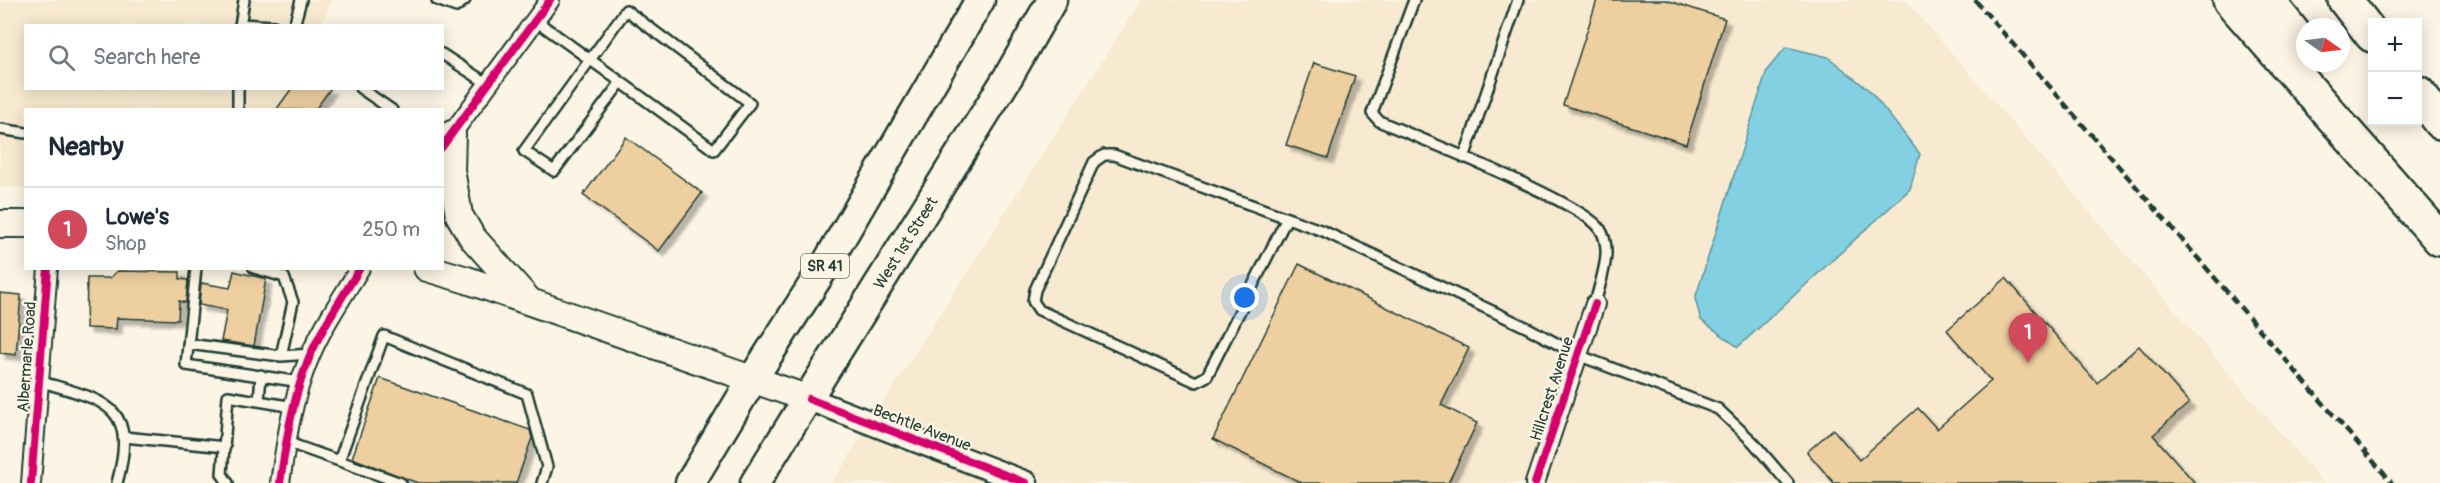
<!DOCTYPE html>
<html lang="en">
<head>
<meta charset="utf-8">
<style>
	body { margin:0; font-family:Pangolin,sans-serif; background:#f2f2f3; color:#1f2937 }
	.controls { position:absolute; right:18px; top:18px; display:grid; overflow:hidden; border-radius:0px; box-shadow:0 3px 15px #0003 }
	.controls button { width:54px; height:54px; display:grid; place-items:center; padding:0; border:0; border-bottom:2px solid #e0e1e3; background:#fff; color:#1f2937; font:30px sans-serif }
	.compass { position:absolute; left:2296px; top:18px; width:54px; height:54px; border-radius:50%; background:#fff; box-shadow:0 3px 15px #0003; rotate:104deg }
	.you { position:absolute; left:1245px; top:298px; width:21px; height:21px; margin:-15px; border:4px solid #fff; border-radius:50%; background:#1a73e8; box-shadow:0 0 0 9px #1a73e833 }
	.badge { display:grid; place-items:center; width:39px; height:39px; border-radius:50%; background:#d1495b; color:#fff; font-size:20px; font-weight:700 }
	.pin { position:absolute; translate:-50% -50px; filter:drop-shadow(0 2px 3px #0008) }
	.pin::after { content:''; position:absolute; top:32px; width:21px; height:18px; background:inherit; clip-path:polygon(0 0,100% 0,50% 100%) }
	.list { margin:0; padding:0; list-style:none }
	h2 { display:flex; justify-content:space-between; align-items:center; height:78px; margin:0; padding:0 24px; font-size:26px }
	h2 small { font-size:20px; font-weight:400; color:#747a83 }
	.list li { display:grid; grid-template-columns:39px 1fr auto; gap:18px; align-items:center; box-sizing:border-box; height:84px; padding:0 24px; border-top:2px solid #e0e1e3 }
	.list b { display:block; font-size:22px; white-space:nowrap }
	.list p { margin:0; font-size:20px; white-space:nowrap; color:#747a83 }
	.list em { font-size:20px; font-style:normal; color:#747a83 }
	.icon { flex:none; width:33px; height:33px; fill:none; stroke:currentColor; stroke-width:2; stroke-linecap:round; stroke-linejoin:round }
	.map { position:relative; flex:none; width:2440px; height:483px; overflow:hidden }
	.search { position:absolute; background:#fff; box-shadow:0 3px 15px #0003; left:24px; top:24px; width:420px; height:66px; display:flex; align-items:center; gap:15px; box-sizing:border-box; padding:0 21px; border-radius:0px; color:#747a83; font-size:22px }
	.panel { position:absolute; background:#fff; box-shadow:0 3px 15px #0003; left:24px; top:108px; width:420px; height:162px; border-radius:0px }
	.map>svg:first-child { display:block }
	.built { fill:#f8ead0 }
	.water { fill:#83d0e3; stroke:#5b959d; stroke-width:1.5 }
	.building { fill:#eecfa0; stroke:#1f3d34; stroke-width:1.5; filter:url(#shadow) }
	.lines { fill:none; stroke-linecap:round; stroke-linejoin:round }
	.service-casing { stroke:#1f3d34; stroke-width:14 }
	.minor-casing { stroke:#1f3d34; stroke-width:22 }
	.tertiary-casing { stroke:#1f3d34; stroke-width:27 }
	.secondary-casing { stroke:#1f3d34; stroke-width:30 }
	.primary-casing { stroke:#1f3d34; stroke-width:33 }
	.motorway-casing { stroke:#1f3d34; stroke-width:38 }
	.service { stroke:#fcf5e5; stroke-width:9 }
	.minor { stroke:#fcf5e5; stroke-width:18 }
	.tertiary { stroke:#fcf5e5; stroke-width:22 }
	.secondary { stroke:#fcf5e5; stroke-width:26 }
	.primary { stroke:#fcf5e5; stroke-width:28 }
	.motorway { stroke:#fcf5e5; stroke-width:33 }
	.rail { stroke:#1f3d34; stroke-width:4.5; stroke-dasharray:9 4.5; stroke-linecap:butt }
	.cycleway-casing { stroke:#fcf5e5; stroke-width:11 }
	.cycleway { stroke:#d6006c; stroke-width:8 }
	.labels { text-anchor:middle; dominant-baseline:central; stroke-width:4.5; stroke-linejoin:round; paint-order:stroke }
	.shield { fill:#fcf5e5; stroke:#617469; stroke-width:1.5 }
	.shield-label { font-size:15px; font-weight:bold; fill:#1f3d34 }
	.street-label { font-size:16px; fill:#1f3d34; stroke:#fcf5e5 }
</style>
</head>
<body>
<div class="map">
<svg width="2440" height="483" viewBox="0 0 2440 483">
	<defs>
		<filter id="shadow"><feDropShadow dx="5.5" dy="5.5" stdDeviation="1.5" flood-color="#0004"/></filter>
	</defs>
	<rect width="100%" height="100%" fill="#fcf5e5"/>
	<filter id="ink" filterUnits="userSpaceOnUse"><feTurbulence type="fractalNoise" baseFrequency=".0167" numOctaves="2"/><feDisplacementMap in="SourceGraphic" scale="12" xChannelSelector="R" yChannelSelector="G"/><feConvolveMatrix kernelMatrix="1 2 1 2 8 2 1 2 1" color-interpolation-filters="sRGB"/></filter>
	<g filter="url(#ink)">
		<path class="built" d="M0 0H332L320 25 26 26V88L291 89 281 109 26 110 25 188H0Z
			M1141 0H1906L2324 483H832Z"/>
		<path class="water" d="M1786 47 1828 57 1870 91 1920 154 1910 189 1738 347 1701 320 1695 299 1767 70Z"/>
		<path class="building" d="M1597 0H1666L1725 19 1686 144 1563 105Z
			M1314 63 1355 76 1328 158 1286 145Z
			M292 88H331L315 110H276Z
			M626 137 702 193 659 251 583 195Z
			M1299 264 1469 348 1441 405 1477 423 1448 483H1302L1213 439Z
			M117 271 180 272V279L188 280 186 303 179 301 178 320 117 318 116 329 86 328 87 278H110Z
			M234 271 266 279 254 346 221 341 227 310 199 305 201 283 230 288Z
			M2006 278 2097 383 2139 346 2189 403 2153 435 2195 483H1834L1807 452 1833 429 1859 460 1918 408 1937 429 1991 381 1947 330Z
			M0 293 21 295 16 355 0 353Z
			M380 378 530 430 532 438 516 483H418L352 458Z"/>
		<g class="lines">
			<g class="service-casing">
				<path id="service" d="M437 0 456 7 465 0
					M1414 0 1372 113 1379 121C1416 137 1584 203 1600 229 1614 250 1600 281 1595 304
					M535 20C595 63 654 106 714 150L750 103 626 10 524 151 554 171 621 82
					M240 24 274 26
					M240 26 244 0
					M294 26 301 0
					M442 54 488 84
					M360 88 392 110
					M238 110V88
					M0 129 26 133
					M1464 158 1518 0
					M1287 218 1207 376 1196 382 1039 310 1033 301 1035 290 1094 162 1104 155H1114L1323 231 1528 328 1578 355 1718 409 1753 442 1788 483
					M196 268 186 365 301 382
					M254 268 284 277 293 302 281 356 311 354
					M188 344 281 356
					M39 381C104 401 139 403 117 483
					M259 401 261 375
					M124 437 225 447
					M286 442 401 483
					M339 461 384 336 527 394 547 467 542 483
					M228 483 222 474 228 396 294 407"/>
			</g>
			<g class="minor-casing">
				<path id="minor" d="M445 143 550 0
					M31 483 48 268
					M280 483C286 442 292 400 308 361 321 328 342 298 360 268
					M1535 483 1595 304"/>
			</g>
			<g class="tertiary-casing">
				<path id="tertiary" d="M809 399 1026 483"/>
			</g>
			<g class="secondary-casing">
				<path id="secondary" d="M452 134 451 170 459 215 472 237 529 301
					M0 224H26
					M427 268 467 280 809 399"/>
			</g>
			<g class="primary-casing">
				<path id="primary" d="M690 483 752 380 825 266 980 0
					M755 483 1008 77 1052 0"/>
			</g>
			<g class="motorway-casing">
				<path id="motorway" d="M2230 0 2440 239
					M2267 0 2305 48
					M2345 0 2372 35
					M2418 93 2440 122"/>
			</g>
			<use href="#service" class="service"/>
			<use href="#minor" class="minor"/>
			<use href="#tertiary" class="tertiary"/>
			<use href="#secondary" class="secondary"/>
			<use href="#primary" class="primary"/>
			<use href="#motorway" class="motorway"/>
			<path class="rail" d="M1975 0 2392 483"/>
			<g class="cycleway-casing">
				<path id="cycleway" d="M442 147 550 0
					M809 399 1026 483
					M31 483 48 268
					M280 483C286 442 292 400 308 361 321 328 342 298 360 268
					M1535 483 1595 304"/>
			</g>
			<use href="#cycleway" class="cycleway"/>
		</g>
	</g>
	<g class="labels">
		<rect class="shield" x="801" y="254" width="48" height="24" rx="4.5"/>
		<g class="shield-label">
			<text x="825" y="266">SR 41</text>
		</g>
		<g class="street-label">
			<text transform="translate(906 243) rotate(-58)">West 1st Street</text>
			<text transform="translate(27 357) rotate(-86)">Albermarle Road</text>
			<text transform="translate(1552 389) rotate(-72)">Hillcrest Avenue</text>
			<text transform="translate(922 428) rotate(21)">Bechtle Avenue</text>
		</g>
	</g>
</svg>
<div class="controls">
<button>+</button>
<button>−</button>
</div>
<svg class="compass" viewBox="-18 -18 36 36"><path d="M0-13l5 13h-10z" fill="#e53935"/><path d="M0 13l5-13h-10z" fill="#747a83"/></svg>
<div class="you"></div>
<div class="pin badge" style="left:2028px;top:363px">1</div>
<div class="search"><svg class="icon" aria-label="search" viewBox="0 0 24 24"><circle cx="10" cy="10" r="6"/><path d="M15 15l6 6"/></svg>Search here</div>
<section class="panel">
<h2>Nearby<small></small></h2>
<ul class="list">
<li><span class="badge">1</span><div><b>Lowe's</b><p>Shop</p></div><em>250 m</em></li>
</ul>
</section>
</div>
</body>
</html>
